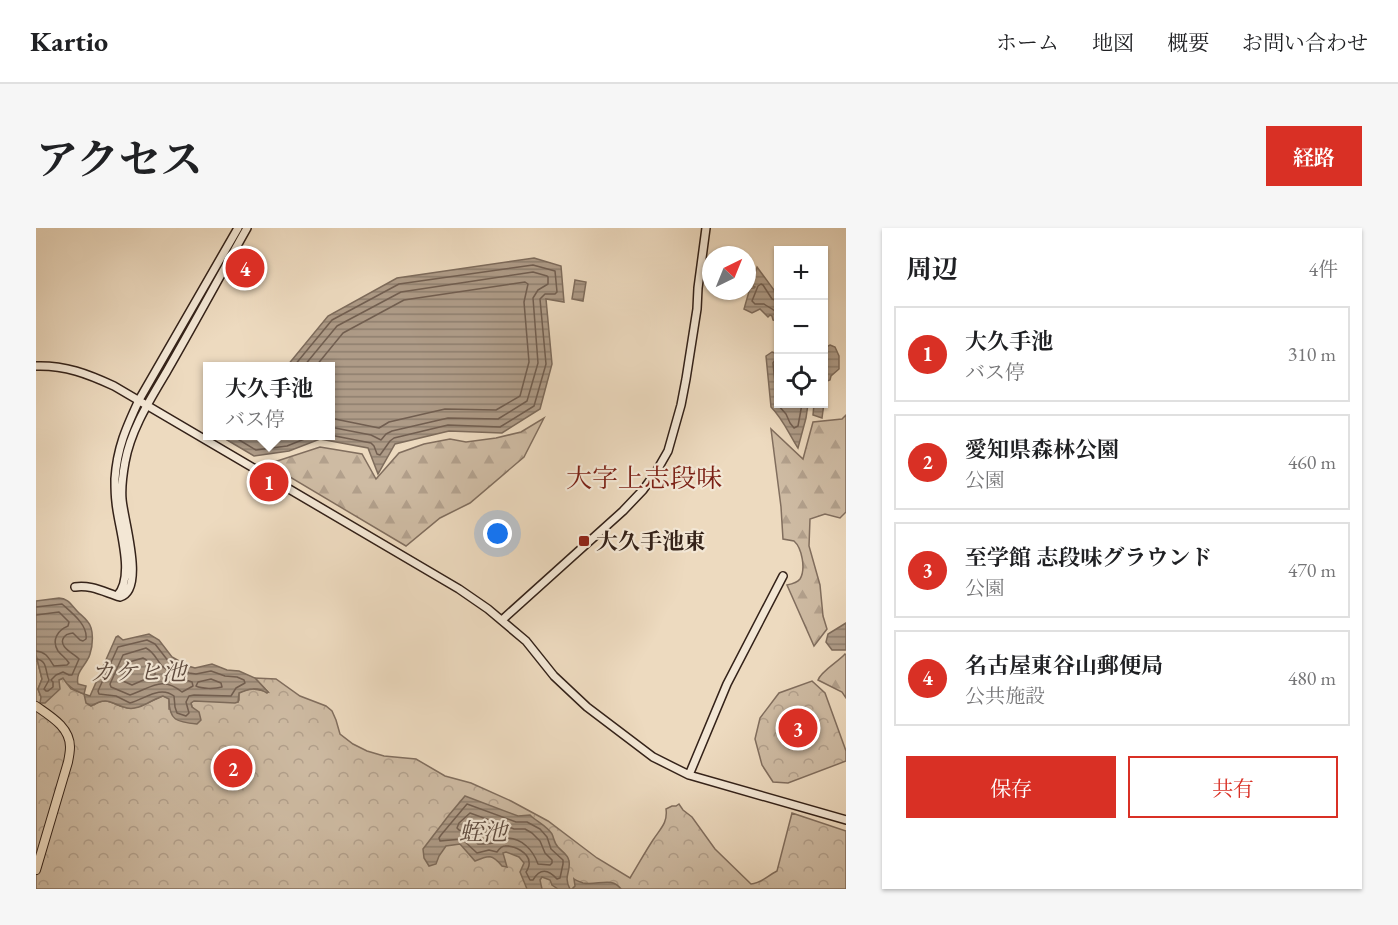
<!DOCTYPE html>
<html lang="ja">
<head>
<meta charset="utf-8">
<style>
	body { margin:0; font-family:"EB Garamond","Noto Serif JP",serif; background:#f6f6f6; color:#202124 }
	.controls { position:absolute; right:18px; top:18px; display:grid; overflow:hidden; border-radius:0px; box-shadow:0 2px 4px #0004 }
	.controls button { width:54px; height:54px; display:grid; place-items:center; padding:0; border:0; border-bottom:2px solid #e0e0e0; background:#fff; color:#202124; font:30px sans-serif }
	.compass { position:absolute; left:666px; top:18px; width:54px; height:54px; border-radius:50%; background:#fff; box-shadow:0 2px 4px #0004; rotate:43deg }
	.you { position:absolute; left:462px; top:306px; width:21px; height:21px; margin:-15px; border:4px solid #fff; border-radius:50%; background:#1a73e8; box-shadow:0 0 0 9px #1a73e833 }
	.badge { display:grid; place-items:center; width:39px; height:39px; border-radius:50%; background:#d93025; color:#fff; font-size:20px; font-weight:700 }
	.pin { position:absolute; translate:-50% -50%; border:3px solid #fff; box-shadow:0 2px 6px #0006 }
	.popup { position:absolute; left:167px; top:134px; width:132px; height:78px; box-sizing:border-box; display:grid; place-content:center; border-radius:0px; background:#fff; filter:drop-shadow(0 2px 4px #0005); font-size:20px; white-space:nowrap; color:#757577 }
	.popup b { font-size:22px; color:#202124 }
	.popup::after { content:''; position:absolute; left:50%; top:100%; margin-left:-12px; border:12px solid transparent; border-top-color:#fff }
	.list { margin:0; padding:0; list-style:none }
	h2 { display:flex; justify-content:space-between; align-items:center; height:78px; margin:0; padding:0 24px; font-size:26px }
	h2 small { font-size:20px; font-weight:400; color:#757577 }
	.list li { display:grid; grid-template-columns:39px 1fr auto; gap:18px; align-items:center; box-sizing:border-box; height:96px; margin:0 12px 12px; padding:0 12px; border:2px solid #e0e0e0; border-radius:0px }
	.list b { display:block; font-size:22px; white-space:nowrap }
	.list p { margin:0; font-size:20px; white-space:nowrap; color:#757577 }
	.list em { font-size:20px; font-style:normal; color:#757577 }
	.actions { display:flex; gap:12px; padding:18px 24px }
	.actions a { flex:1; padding:14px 0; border:2px solid #d93025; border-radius:0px; text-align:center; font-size:21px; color:#d93025 }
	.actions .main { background:#d93025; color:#fff }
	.icon { flex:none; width:33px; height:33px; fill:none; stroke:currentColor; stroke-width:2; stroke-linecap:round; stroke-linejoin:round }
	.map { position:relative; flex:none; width:810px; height:661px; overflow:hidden; border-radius:0px }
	header { display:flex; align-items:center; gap:36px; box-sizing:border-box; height:84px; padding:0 30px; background:#fff; border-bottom:2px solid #e0e0e0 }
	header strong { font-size:28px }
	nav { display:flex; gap:33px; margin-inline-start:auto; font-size:21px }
	.intro { display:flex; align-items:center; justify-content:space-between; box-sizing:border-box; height:144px; padding:0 36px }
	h1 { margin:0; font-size:42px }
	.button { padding:15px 27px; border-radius:0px; background:#d93025; color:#fff; font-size:21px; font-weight:700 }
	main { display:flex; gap:36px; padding:0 36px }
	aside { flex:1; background:#fff; border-radius:0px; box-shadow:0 2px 4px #0004 }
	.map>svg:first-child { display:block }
	.forest { fill:url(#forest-firs); stroke:#816e5e; stroke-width:1.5 }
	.park { fill:url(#park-crowns); stroke:#816e5e; stroke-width:1.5 }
	.water { fill:url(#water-rules); stroke:#7d6b5b; stroke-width:1.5 }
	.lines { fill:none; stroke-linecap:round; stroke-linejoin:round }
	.shore { stroke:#715e50; stroke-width:1.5 }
	.secondary-casing { stroke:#342219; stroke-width:10 }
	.primary-casing { stroke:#342219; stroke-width:10 }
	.secondary { stroke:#f3e7d5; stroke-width:7 }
	.primary { stroke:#eddabf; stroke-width:8 }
	.poi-dot { fill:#8f2418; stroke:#f3e7d5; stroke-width:2 }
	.labels { text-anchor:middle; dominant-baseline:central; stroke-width:4.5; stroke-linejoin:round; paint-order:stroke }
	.poi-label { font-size:22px; font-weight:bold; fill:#342219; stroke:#f3e7d5; text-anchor:start }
	.water-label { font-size:24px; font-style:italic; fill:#5f4c40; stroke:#f3e7d5 }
	.quarter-label { font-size:26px; fill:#7a1f14; stroke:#f3e7d5 }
</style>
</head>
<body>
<header>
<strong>Kartio</strong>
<nav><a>ホーム</a><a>地図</a><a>概要</a><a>お問い合わせ</a></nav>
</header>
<div class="intro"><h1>アクセス</h1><a class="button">経路</a></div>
<main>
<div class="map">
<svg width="810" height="661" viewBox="0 0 810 661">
	<defs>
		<pattern id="forest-firs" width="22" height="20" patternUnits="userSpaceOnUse" patternTransform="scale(1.5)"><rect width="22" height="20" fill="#cebba3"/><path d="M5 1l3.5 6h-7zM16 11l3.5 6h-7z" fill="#b2a08c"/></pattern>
		<pattern id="park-crowns" width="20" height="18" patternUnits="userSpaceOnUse" patternTransform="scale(1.5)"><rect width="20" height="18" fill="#cebba3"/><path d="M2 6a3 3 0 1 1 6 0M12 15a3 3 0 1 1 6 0" fill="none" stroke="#b2a08c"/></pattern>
		<pattern id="water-rules" width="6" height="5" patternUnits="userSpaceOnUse" patternTransform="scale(1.5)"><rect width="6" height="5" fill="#ae9b87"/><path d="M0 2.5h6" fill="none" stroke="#8e7e6e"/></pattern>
	</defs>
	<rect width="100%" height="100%" fill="#eddabf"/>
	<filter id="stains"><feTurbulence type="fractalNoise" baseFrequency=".00333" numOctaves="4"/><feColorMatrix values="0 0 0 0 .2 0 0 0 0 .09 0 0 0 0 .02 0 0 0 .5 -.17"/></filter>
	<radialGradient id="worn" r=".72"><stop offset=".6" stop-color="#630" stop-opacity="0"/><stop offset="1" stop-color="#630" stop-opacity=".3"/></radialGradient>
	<path class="forest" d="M810 187V284L804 290 789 286 774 291 773 318 784 357 787 388 791 401 778 418 751 357C756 356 761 355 764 351 770 341 766 320 758 313L747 311 745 279 735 201 767 231 777 194 806 191Z
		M508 190 488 229 434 275 404 290 370 318 232 236 284 219 326 226 340 251 363 225 388 216 414 211 430 214 460 210 485 204Z
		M809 426 810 427V470L806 464 782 452C785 443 802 434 809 426Z"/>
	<path class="park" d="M0 427 6 451 2 461 5 469 23 452 27 450 35 461 48 466 58 477C72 466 81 481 95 480 107 479 116 472 127 468L133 470V481L159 483 156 479 155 475 158 472 202 474 203 472V465C217 459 219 461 232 464L219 450 240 451 264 468 290 478 296 483 300 492 304 506 317 516 331 523 348 528 380 531 409 548 435 555 475 573 512 593 561 630 594 650C602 637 609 624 617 612 624 601 632 595 630 581L636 578H640L643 576 647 582 656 589 679 621 715 656C726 655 731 648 741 643L756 585 810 603V661H0Z
		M776 453 789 465 810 523V533L752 555 737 554 726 537 719 511 724 490 743 465Z"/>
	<path class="water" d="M498 30 525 38 528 74 510 71 516 136 504 181 466 205 413 203 359 216 342 246 332 220 284 211 253 223 218 228 191 212 194 208H294V138H251L292 88 361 50Z
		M721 39 738 62 742 73V94L737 92 736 88 734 87 732 89 724 81 716 85 708 81 714 60H718L719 59 715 57Z
		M539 52 550 54 547 73 536 71Z
		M794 117 799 119 803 128V141L795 148 794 152 791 153 786 190 777 187 778 176H788V120Z
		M736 124 742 126V176H772L770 190 762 220C753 206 747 191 735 179L730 128Z
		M23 370C32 370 36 378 42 384 45 387 49 390 52 394 58 401 57 417 54 426 51 437 39 443 42 456L50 458 48 466 54 468 80 409 82 408 87 412 113 406 123 412 136 429 152 438 159 440 176 436 191 442 203 443 219 450 232 464 231 465C221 459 213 460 203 465L202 474 199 475 158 473 155 475 156 479 163 484 165 492 161 496C141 494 133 493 133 471L127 468C116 471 103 483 91 480 76 477 73 467 55 478L50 475 48 466C38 462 32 459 27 450L23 452 24 461 9 475H4L5 469 2 461 6 451 0 427V373Z
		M810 395V422H796L790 414 792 406Z
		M429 568 482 588 494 587C501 594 510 597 516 606 518 610 518 615 522 619 526 624 532 626 533 633 535 644 527 648 534 661H522L516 657 514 652 506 649 504 652 506 661H491L484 644 488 635 483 629 470 624 467 625 471 639 466 638C456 626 453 627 439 633L424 616 410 618 403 628 400 636 393 638 388 630 387 621 413 587Z
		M538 651C539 652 547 655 547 655 561 658 576 648 585 661H536L539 658Z"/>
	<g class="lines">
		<path class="shore" d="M742 73 736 71 727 57 725 56 722 58 716 73 719 76H728C733 80 739 81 742 87
			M742 131 739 132 737 135 741 176 750 186 754 195 758 200 762 198 766 176
			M258 138 296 92 363 56 497 37 519 43 521 64 519 66H509L504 71 510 136 498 178 464 199 412 197 358 210 354 213 344 227 341 226 338 218 335 215 294 207
			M268 138 301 98 365 64 497 44 511 48 512 49V56L502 62 497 70 502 135 491 173 462 191 412 190 356 203 350 206 345 212 335 207 294 199
			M280 138 307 105 368 72 489 54 492 56 488 74 493 134 484 168 460 182 409 181 353 194 343 200 294 190
			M198 208 200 210 220 222 251 218 276 208
			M0 379 26 376C36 385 52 397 50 411L47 413 44 412 37 405C33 406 31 405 28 409 21 419 39 426 43 431L36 447H33L27 444 20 447 15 452 17 454V459L12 463H10L8 461 13 452C9 444 12 432 0 431
			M0 387 23 384 33 394 32 398C22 402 15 412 22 423 26 428 30 430 33 435L31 437 18 438C13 431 11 424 0 423
			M111 412 119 416 133 434 153 445 160 446 175 443 189 448 201 449 208 452 209 455 200 460 195 468 158 467 153 468 150 474 153 485 150 488 141 485 139 479 138 468C124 457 109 471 94 475L80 468 63 466 62 463 82 419Z
			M110 420C118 424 120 431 126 438 131 443 149 452 156 454L157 458 146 464C126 447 115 460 94 467L75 459 74 456 87 427Z
			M107 430C113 432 116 439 119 444V447L96 457 87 453 86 450 93 434Z
			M175 451 185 455 186 459C179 461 166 461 160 458L162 454Z
			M431 576 480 594H491L504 601 511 609 515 621 527 632V636L524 650 521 651C512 641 504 640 497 652H494L490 644C491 643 494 637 493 634 493 625 478 617 469 618 465 618 463 621 461 624L453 622 441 625 426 611 404 613 403 610 405 607Z
			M434 585 478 601H489L496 605 504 613 509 625 516 632V635L514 637 502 636C497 622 486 610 470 610 465 610 461 614 457 615 452 616 447 616 442 616L432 605 423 602 421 600 423 595Z"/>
		<g class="secondary-casing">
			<path id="secondary" d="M0 138C29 137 52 146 78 158L423 361 452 381 490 413 518 448 551 479 617 529 653 547 810 592
				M39 359C54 356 70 365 84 369 110 362 87 290 86 271 85 259 87 245 89 234 95 201 114 172 131 143 158 96 184 48 211 0
				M81 368C100 348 82 299 80 274 79 267 79 259 79 251 81 220 90 200 103 172L202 0
				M466 392 587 283 607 262 620 244 632 223 645 177 650 151 661 81 662 60 670 0
				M653 547 691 456 747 348"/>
		</g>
		<g class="primary-casing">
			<path id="primary" d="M0 478C14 488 34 499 34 519 34 523 33 529 32 534L0 642"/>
		</g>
		<use href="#secondary" class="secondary"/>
		<use href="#primary" class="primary"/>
	</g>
	<rect class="poi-dot" x="542" y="307" width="12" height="12" rx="3"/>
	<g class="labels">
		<g class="poi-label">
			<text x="560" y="313">大久手池東</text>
		</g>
		<g class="water-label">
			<text x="102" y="443">カケヒ池</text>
			<text x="447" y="603">蛭池</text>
		</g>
		<g class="quarter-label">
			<text x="608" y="250">大字上志段味</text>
		</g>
	</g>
	<rect width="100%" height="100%" filter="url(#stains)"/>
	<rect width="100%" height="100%" fill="url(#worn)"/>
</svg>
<div class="controls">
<button>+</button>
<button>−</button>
<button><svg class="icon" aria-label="locate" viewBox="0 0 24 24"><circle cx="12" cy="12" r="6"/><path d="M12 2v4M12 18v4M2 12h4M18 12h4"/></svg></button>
</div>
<svg class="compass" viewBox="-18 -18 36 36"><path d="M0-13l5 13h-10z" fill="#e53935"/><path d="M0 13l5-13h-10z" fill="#757577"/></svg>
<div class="you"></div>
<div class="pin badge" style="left:233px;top:254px">1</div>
<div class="popup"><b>大久手池</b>バス停</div>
<div class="pin badge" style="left:197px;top:540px">2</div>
<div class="pin badge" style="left:762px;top:500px">3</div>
<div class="pin badge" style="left:209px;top:40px">4</div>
</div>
<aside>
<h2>周辺<small>4件</small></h2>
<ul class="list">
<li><span class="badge">1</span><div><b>大久手池</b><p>バス停</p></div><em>310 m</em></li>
<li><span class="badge">2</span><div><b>愛知県森林公園</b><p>公園</p></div><em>460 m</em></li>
<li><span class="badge">3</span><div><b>至学館 志段味グラウンド</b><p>公園</p></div><em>470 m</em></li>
<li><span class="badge">4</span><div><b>名古屋東谷山郵便局</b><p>公共施設</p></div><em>480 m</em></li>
</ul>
<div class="actions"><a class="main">保存</a><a>共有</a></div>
</aside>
</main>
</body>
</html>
